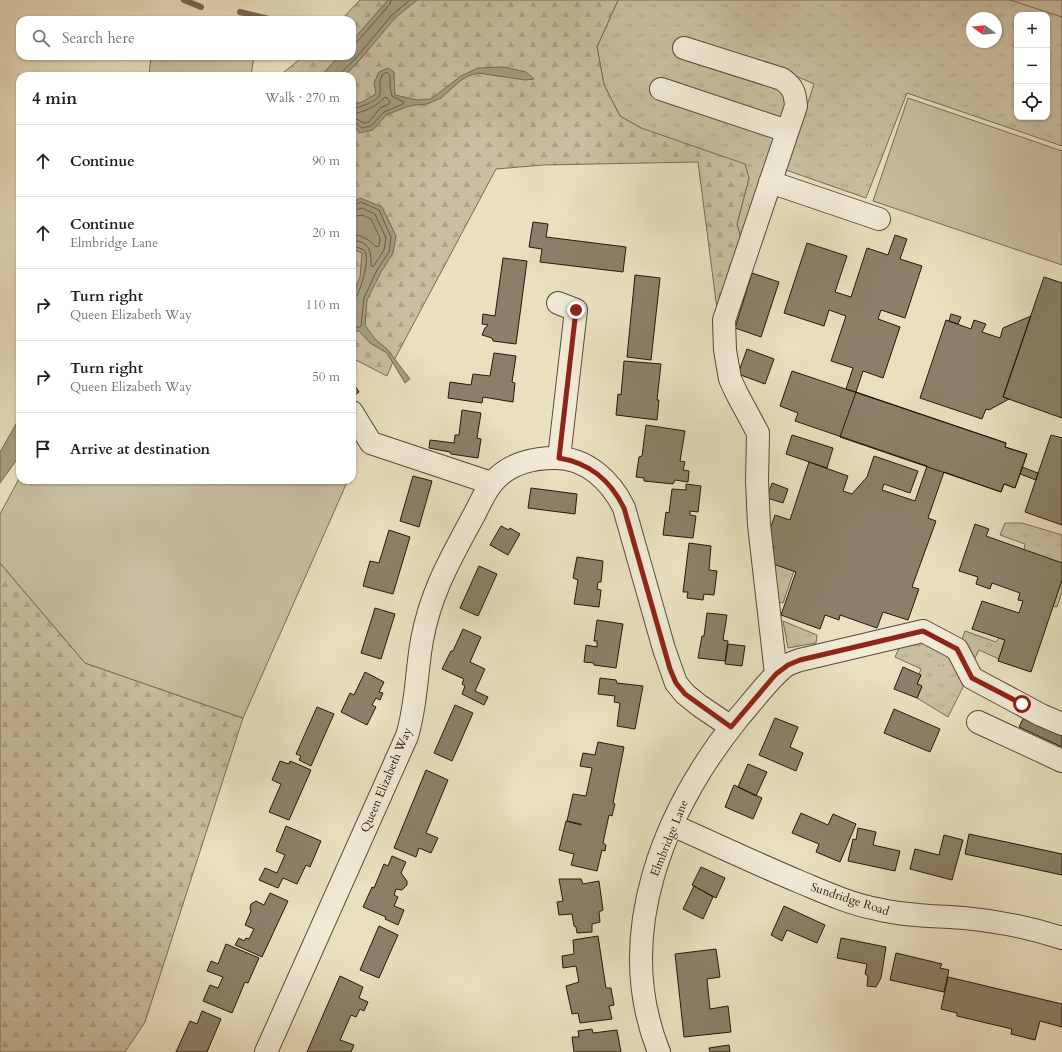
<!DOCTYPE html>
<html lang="en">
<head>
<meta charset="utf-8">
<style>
	body { margin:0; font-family:Cardo,serif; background:#f2f2f2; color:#202124 }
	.controls { position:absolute; right:12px; top:12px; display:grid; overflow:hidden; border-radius:8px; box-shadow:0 1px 3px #0004 }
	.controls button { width:36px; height:36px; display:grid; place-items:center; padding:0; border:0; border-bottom:1px solid #e0e0e0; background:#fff; color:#202124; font:20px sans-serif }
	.compass { position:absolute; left:966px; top:12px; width:36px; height:36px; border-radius:50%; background:#fff; box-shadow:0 1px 3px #0004; rotate:286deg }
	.stop { position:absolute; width:12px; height:12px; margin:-9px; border:3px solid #8f2418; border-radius:50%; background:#fff }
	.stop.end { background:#8f2418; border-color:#fff; box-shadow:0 1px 4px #0008 }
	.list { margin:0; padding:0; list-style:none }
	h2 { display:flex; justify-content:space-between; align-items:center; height:52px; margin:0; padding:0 16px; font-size:17px }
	h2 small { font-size:13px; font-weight:400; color:#757577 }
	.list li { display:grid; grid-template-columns:26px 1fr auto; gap:12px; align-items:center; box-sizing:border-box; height:72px; padding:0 16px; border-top:1px solid #e0e0e0 }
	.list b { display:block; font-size:15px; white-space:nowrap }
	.list p { margin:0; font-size:13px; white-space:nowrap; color:#757577 }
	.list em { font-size:13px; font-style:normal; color:#757577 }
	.icon { flex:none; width:22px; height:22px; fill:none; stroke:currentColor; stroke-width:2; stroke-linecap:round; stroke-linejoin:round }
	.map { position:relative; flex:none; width:1062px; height:1052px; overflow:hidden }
	.search { position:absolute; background:#fff; box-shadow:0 1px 3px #0004; left:16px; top:16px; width:340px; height:44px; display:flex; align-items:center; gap:10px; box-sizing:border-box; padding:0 14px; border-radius:12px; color:#757577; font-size:15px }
	.panel { position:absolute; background:#fff; box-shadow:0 1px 3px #0004; left:16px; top:72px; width:340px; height:412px; border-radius:12px }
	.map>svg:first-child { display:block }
	.grass { fill:url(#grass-tufts); stroke:#766b56; fill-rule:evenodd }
	.forest { fill:url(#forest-firs); stroke:#766b56 }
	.garden { fill:#c8bea1; stroke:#766b56 }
	.water { fill:#a69c82; stroke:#726752 }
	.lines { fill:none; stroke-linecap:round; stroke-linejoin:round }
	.shore { stroke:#655a46; stroke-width:1 }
	.stream { stroke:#726752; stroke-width:6 }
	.building { fill:#8a8069; stroke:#24180a }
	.minor-casing { stroke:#554a38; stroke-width:24 }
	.minor { stroke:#f1ebd6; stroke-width:22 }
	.route { stroke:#8f2418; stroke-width:5 }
	.labels { text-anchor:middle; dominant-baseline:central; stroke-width:3; stroke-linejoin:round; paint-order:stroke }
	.street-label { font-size:12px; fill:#24180a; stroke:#f1ebd6 }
</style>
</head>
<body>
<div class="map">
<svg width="1062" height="1052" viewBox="0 0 1062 1052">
	<defs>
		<pattern id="grass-tufts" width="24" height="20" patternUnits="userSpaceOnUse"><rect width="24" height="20" fill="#c8bea1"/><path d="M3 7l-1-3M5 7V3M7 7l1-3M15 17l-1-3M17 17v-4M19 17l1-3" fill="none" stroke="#aca389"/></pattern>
		<pattern id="forest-firs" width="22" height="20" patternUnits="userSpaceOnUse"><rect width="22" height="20" fill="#c8bea1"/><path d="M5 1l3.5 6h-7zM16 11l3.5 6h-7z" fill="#aca389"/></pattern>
	</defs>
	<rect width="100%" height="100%" fill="#e9e0c0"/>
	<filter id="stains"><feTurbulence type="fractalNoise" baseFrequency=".005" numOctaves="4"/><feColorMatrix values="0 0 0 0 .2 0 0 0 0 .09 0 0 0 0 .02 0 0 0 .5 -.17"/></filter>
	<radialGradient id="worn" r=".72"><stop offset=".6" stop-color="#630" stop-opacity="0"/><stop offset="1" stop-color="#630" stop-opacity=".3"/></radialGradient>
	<path class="grass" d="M618 0H1062V146L907 93 866 198 786 170 814 84 789 73 792 95 778 139 741 238 737 224 749 178 641 128 620 116 604 85 597 47ZM1017 15H1047V117H1017ZM972 18H996V42H972Z
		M1005 523H1022L1062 535V563L1024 550 1025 544 1000 535Z
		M773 564 794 571 783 603 778 602Z
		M1062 580V592L1057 607 1053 606Z
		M783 621 817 635 816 643 788 648Z
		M965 631 996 642 999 638 1005 640 999 659 979 650 973 662 961 642Z
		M927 637 954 652 965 683 948 717 917 698 922 687 917 684 921 675 919 674 921 669 895 657 901 644Z"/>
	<path class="forest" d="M360 0H618L597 47 604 85 620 116 641 128 745 164 749 178 737 224 741 238 717 309 698 162 543 165 496 169 392 364 387 376 352 358V76H279L304 56H352V20H341Z
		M0 563 85 663 243 718 145 1022 125 1052H0Z"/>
	<path class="garden" d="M1010 0H1062V17Z
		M151 56H254L251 76H157L149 75Z
		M908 98 1062 151V265L873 201Z
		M20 477V480H348L243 718 85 663 0 563V514Z"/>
	<path class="water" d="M388 0H417L395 18 358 62 344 76H321L339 56H352V41Z
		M388 68 394 72 395 95 417 100 431 99 461 76 478 68 504 67 526 72 534 79 525 80 478 73 468 76 460 81 441 98 427 104 415 105 406 107 386 115 373 130 359 133 357 129 352 126V105L362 102 376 94 374 83 379 72Z
		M360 198 382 207 396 236 393 253 381 272 367 300 365 325 375 339 387 349 410 379 405 383 387 353 370 343 359 331H352V299L360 277 362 253 352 249V203Z
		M20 417V455L0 483V452Z"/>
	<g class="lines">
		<path class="shore" d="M352 44 357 42 390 4 391 0
			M341 76 342 72 355 59 392 15 410 0
			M352 109C358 108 379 101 380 94 381 85 378 85 382 75L387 72 390 75V87L392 96 404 102 403 104 384 112 371 126 362 128 356 123H352
			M352 114C363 113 377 106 385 97L387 98 390 102 389 104 380 108 369 122 363 123 357 119 352 118
			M352 206 361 202 379 210 391 237 389 252 377 270 364 298 361 326 360 327H352
			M352 211 362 208 375 214 386 238 384 250 373 267 371 265C371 250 370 242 352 240
			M352 217 362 215 371 219 380 238 379 246 376 247C370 240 361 235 352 234
			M352 245 364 250C371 259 361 286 357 296L352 298"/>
		<path class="stream" d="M184 0 201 7
			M240 12 273 20"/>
	</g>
	<path class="building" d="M533 222 548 224 546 237 626 247 623 272 540 262 542 249 529 247Z
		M895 235 907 239 900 259 922 266 905 318 881 310 878 319 900 327 883 378 863 371 856 392 846 389 853 368 831 361 846 316 829 310 824 326 784 313 807 243 847 256 835 292 851 297 867 248 888 255Z
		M503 258 527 261 516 344 493 341 492 338 482 335 485 328 488 325 482 324 483 314 495 316Z
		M752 273 779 282 761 337 735 328Z
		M635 275 660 278 651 360 627 357Z
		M1044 277 1062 283V418L1003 397Z
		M951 314 961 317 958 324 949 321Z
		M1031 316 1003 397 1009 399 989 410 986 409 982 419 920 398 946 320 971 329 974 320 986 324 982 332 1000 338 1003 328Z
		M747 349 774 359 765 384 738 374Z
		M494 353 516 356 512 382 515 383 513 402 483 397 482 403 448 398 450 382 471 385 473 374 490 376Z
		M624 361 661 364 657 400H659L657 420 616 415 618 394 621 395Z
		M792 371 1006 443 1005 447 1027 454 1015 488 1004 484 1001 492 944 472 928 518 936 521 912 587 919 589 908 620 883 612 877 628 840 615 839 620 825 615 820 629 781 615 796 572 768 562 774 546 765 543 775 515 790 520 809 462 848 476 843 491 852 494 867 477 874 456 918 471 910 493 884 484 882 490 915 501 927 466 795 421 798 413 780 406Z
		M352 381 359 392 352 397Z
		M856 392 1006 443 1005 447 1027 454 1015 488 1004 484 1001 492 840 437Z
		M462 410 481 413 477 438 481 439 478 458 451 454 450 452 429 448 430 440 454 443 455 435H459Z
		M646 425 685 431 680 461 685 462 683 470 689 471 688 482 675 480 673 484 644 481V478L636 477 639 457 642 456Z
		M792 435 833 448 827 468 786 454Z
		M1051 435 1062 438V525L1025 512Z
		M1022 467 1038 473 1036 480 1020 474Z
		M413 476 432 481 419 527 400 521Z
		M772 483 788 489 783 503 767 498Z
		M686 484 701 486 698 512 690 511V515L696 516 693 538 663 535 666 512 669 513 672 489 686 490Z
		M531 488 577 494 575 514 528 508Z
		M975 524 989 529 986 536 1062 563V580L1031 672 998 661 1005 640 972 629 982 601 1019 613 1023 601 1018 600 1020 593 992 583 990 589 976 584 978 577 959 571Z
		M501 526 509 530 510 528 520 534 508 555 490 545Z
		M389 530 410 537 393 594 363 586 370 561 379 563Z
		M689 543 711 546 709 570 717 571 714 595 704 594 703 600 687 598 688 592H683Z
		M577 557 603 561 601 582H598L597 589 601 590 599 607 574 604 578 580 573 578Z
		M479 566 497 574 478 616 460 608Z
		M375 608 395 614 381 659 361 653Z
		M707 613 727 615 723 640 728 641 725 661 698 658 702 636H704Z
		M597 620 623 624 616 668 594 665V663L584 662 586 645 597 647V641H594Z
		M463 629 481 637 470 662 485 669 475 691 488 697 484 705 462 694 465 686 462 684 464 679 442 669 451 651H453Z
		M728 644 745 646 742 666 725 664Z
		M903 667 921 675 917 684 922 686 917 698 894 689Z
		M365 672 384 682 379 692 383 693 380 700 376 698 372 705 376 707 367 725 341 712 350 693 354 695Z
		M600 678 616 680 617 683 643 686 635 729 617 726 620 703 614 702 615 696 598 694Z
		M455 705 473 713 452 761 434 753Z
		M317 707 334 714 311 766 299 760 301 756 296 754Z
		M894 709 940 729 930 752 884 733Z
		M1024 717 1062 734V747L1019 727Z
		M775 718 798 727 790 747 803 753 796 771 759 755Z
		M598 742 624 747 613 803 615 804 612 816 609 815 603 843 606 845 605 851 602 850 597 871 571 865 574 854 559 850 566 821 581 825V824L567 821 573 794 586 796 592 768 580 766 583 753 595 755Z
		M280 761 289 764 290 761 311 770 289 820 269 812 281 784 272 780Z
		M748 764 767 772 756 796 738 787Z
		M426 770 448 780 426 833 438 838 431 853 419 848 416 857 394 848Z
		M734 785 762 798 753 819 725 807Z
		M801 813 828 825 833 814 856 824 840 862 816 852 819 844 792 833Z
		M286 826 321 841 310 867 306 865 297 884 283 878 278 888 259 880 265 868 277 873 285 855 276 851Z
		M858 828 876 832 873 845 900 851 895 871 848 861 853 839 856 840Z
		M969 834 1062 854V875L965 854Z
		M944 835 963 840 952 880 910 869 915 849 939 855Z
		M392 856 406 862 401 873 407 881V885L402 890 396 889 394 895 398 897 394 906 404 910 398 925 385 919 386 917 363 907 372 887 374 888 384 864 388 866Z
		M701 867 725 878 716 898 692 885Z
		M559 879H581L583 884 599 881 603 910 599 912 600 922 592 924V932L577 933 576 927 574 926 572 914 559 915 557 902 563 901Z
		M694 886 713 897 703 919 683 909Z
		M270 893 288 901 262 957 235 945 239 938 244 941 246 938 249 939 254 929 245 925 251 911 250 908 251 904 256 901 264 905Z
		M784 906 825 925 817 943 787 930 782 941 771 935Z
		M379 926 398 935 379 978 360 970Z
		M598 936 606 988H611L614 1005 609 1006 612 1019 580 1023 578 1013 572 1014 566 986 579 982 576 966 563 968 562 956 574 954 573 940Z
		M841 938 886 947 881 978 876 987 867 986 868 976 865 974 867 964 837 958Z
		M226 944 259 958 248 983 245 982 232 1013 203 1001 210 985 218 988 223 977 207 971 211 961 218 964Z
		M716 949 720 977 707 979 710 1009 728 1006 731 1032 684 1037 675 954Z
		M896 953 942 964 940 968 949 970 944 992 890 980Z
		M340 976 363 987 359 998 368 1002 364 1011 360 1009 356 1017 351 1015 340 1040 354 1045 351 1052H307Z
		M948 977 1062 1004V1027L1040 1021 1035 1040 1011 1034 1012 1029 957 1016V1013L941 1009Z
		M202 1011 221 1019 207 1052H176L190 1021 197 1024Z
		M592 1029 593 1033 617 1030 621 1052H574L572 1037H579L578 1031Z
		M729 1045 730 1052H710L709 1048Z"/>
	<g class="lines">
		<g class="minor-casing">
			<path id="minor" d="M684 48 782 79C793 87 795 92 796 106L724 320 725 350 730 379 737 394 758 433 757 481 759 525 776 674
				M661 89 787 131
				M770 182 879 219
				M558 303 576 310 559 458
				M352 412 371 443 491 483
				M978 722 1062 761
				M672 825C715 844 757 864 800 882 824 892 850 904 877 909 905 916 935 916 964 918 997 921 1031 928 1062 938
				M266 1052 407 736C417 703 416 673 422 640 431 591 451 558 474 515 481 502 487 486 498 477 513 463 535 458 554 458 586 457 611 481 624 508L664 649 676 683 685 694 700 706 731 727
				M659 1052C612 935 664 810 739 717 750 705 775 671 789 664 792 663 796 661 800 660L923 631 957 649 972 678 1041 715 1062 724"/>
		</g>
		<use href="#minor" class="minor"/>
	</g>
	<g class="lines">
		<path class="route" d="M576 310 559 458C590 463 610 480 624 508L670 669 676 683 685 694 731 727 776 674 788 665 800 660 923 631 957 649 972 678 1022 704"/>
	</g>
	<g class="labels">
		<g class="street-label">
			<text transform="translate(386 780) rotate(-67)">Queen Elizabeth Way</text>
			<text transform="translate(669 838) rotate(-68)">Elmbridge Lane</text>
			<text transform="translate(850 899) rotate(18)">Sundridge Road</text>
		</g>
	</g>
	<rect width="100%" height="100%" filter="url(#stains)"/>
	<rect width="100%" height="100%" fill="url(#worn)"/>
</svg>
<div class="controls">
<button>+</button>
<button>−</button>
<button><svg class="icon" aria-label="locate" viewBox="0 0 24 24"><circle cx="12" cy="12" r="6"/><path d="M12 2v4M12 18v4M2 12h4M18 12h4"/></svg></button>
</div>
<svg class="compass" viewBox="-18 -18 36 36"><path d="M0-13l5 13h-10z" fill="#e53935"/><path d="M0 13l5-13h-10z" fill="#757577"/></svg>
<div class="stop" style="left:1022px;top:704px"></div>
<div class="stop end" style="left:576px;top:310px"></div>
<div class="search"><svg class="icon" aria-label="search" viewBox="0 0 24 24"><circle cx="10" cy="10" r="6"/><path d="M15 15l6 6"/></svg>Search here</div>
<section class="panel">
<h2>4 min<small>Walk · 270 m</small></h2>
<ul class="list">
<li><svg class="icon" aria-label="ahead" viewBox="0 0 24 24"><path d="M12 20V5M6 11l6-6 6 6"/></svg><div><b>Continue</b></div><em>90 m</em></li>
<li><svg class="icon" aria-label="ahead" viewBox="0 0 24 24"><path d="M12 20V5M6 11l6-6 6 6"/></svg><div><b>Continue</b><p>Elmbridge Lane</p></div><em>20 m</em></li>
<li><svg class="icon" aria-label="right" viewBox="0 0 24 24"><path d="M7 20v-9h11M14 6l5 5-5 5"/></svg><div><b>Turn right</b><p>Queen Elizabeth Way</p></div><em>110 m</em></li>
<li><svg class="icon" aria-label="right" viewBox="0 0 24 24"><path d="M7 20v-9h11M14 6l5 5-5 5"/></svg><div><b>Turn right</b><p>Queen Elizabeth Way</p></div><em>50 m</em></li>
<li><svg class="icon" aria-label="arrive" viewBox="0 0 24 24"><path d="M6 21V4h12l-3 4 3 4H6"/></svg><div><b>Arrive at destination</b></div></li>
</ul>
</section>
</div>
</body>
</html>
